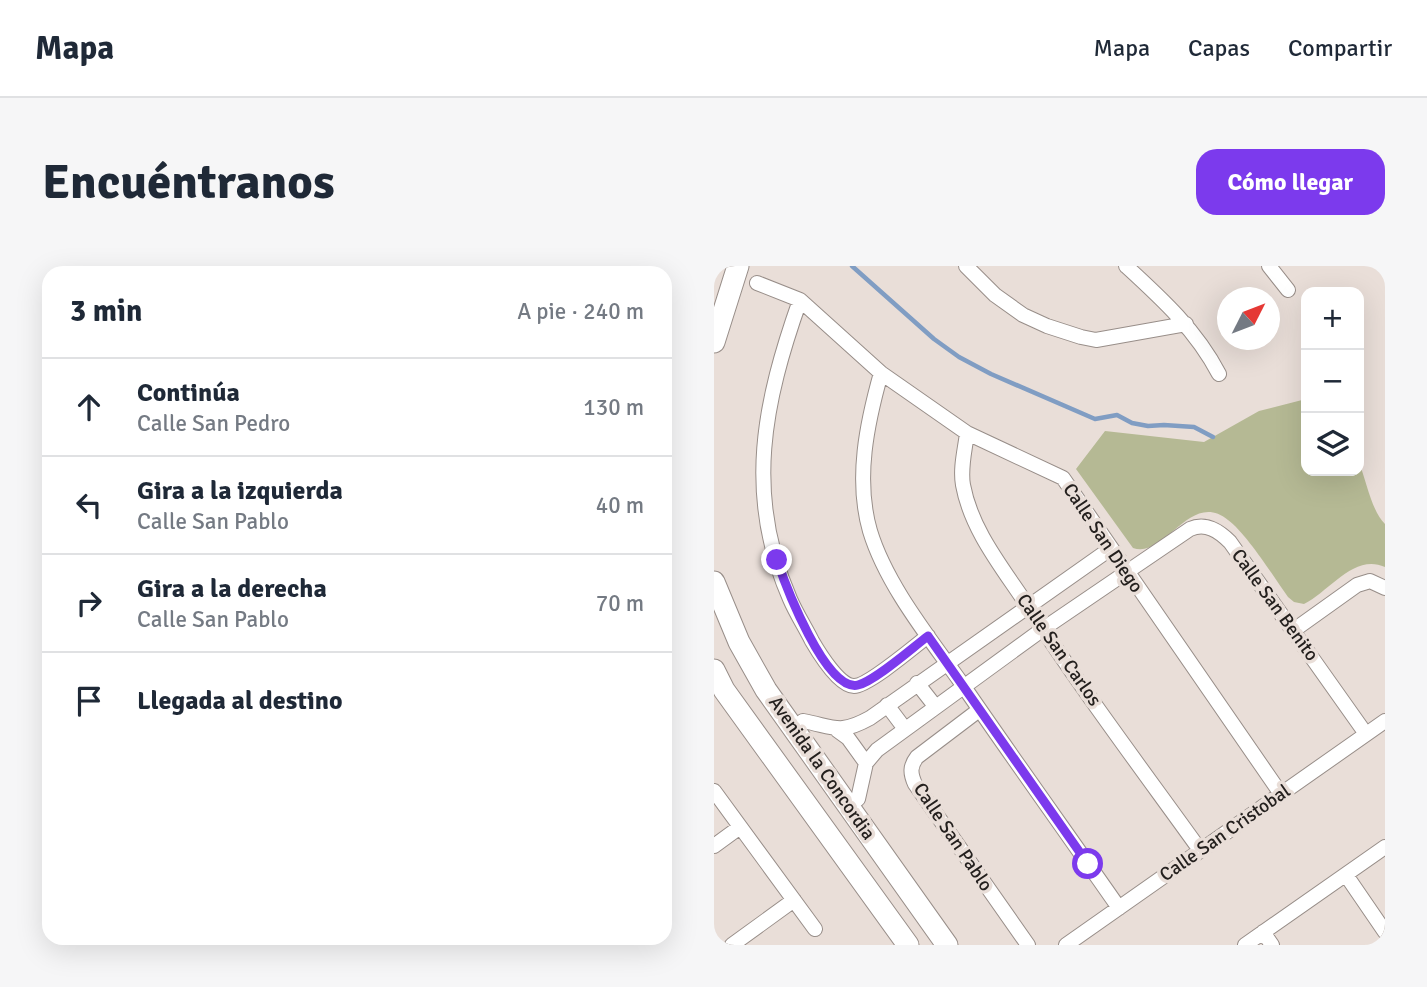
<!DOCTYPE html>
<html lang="es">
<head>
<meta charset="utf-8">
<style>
	body { margin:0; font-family:Signika,sans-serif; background:#f6f6f7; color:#1f2937 }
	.controls { position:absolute; right:21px; top:21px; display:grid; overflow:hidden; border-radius:14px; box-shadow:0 7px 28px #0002 }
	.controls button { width:63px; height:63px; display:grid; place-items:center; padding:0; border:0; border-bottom:2px solid #e0e1e3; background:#fff; color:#1f2937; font:35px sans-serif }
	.compass { position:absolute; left:503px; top:21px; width:63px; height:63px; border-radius:50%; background:#fff; box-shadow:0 7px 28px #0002; rotate:48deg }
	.stop { position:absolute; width:21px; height:21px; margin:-16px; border:5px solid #7c3aed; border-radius:50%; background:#fff }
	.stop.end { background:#7c3aed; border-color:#fff; box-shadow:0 2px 7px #0008 }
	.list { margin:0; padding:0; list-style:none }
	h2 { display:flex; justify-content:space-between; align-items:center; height:91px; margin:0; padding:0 28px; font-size:30px }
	h2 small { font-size:23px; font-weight:400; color:#747a83 }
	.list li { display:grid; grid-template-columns:46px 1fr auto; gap:21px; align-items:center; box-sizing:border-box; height:98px; padding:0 28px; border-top:2px solid #e0e1e3 }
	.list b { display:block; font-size:26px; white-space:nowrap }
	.list p { margin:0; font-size:23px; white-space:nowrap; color:#747a83 }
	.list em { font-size:23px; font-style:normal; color:#747a83 }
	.icon { flex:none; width:38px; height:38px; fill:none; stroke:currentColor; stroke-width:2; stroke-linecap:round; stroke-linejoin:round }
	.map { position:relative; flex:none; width:671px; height:679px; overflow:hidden; border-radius:21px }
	header { display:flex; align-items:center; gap:42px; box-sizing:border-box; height:98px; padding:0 35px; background:#fff; border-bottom:2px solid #e0e1e3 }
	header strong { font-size:33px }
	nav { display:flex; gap:38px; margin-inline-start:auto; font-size:24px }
	.intro { display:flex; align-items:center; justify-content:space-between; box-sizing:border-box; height:168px; padding:0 42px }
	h1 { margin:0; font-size:49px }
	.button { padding:18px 32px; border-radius:21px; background:#7c3aed; color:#fff; font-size:24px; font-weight:700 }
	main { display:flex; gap:42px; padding:0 42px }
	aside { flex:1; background:#fff; border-radius:21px; box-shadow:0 7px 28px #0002 }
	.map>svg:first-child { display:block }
	.green { fill:#b5b994 }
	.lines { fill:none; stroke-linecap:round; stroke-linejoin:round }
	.stream { stroke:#809dc3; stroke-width:4.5 }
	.street-casing { stroke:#988e89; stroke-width:16 }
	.secondary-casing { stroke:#988e89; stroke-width:23 }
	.street { stroke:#fff; stroke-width:14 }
	.secondary { stroke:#fff; stroke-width:21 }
	.route { stroke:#7c3aed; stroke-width:9 }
	.labels { text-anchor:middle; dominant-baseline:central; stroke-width:7; stroke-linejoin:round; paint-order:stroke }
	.street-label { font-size:19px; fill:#24201e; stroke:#e9ded8 }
</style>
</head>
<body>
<header>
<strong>Mapa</strong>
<nav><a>Mapa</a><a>Capas</a><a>Compartir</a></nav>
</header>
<div class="intro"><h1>Encuéntranos</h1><a class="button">Cómo llegar</a></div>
<main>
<aside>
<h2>3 min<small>A pie · 240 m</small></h2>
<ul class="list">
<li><svg class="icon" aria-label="ahead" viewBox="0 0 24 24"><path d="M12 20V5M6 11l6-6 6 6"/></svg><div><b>Continúa</b><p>Calle San Pedro</p></div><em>130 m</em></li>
<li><svg class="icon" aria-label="left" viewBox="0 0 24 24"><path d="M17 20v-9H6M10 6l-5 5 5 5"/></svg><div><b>Gira a la izquierda</b><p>Calle San Pablo</p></div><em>40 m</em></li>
<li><svg class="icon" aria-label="right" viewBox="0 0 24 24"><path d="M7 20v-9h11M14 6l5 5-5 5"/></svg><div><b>Gira a la derecha</b><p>Calle San Pablo</p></div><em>70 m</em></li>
<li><svg class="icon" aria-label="arrive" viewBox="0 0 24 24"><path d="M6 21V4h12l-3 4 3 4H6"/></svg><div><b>Llegada al destino</b></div></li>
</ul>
</aside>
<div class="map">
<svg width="671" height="679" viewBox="0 0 671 679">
	<rect width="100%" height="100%" fill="#e9ded8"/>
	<path class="green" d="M592 133V205H645V196C652 214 658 246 671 258V301C640 287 616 325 590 338L580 336 574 331C559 310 533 268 514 254 476 223 452 293 419 282L362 203 391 165 490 176 545 145Z"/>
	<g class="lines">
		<path class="stream" d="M138 0 220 73 245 91 277 108 381 153 403 149 418 157 434 160 450 159 480 161 499 171"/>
		<g class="street-casing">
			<path id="street" d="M252 0 281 29 309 49 333 60 367 71 382 74 472 58
				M412 0C448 33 482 64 505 108
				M555 0 574 24
				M43 17 86 34 167 107 253 167 349 212 567 528
				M86 34C50 136 30 228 76 333 82 347 91 361 98 375 105 387 125 420 140 420 154 420 201 380 214 370
				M167 107C153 157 141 213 156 265 172 318 214 370 246 415 298 491 352 566 405 642
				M253 167C251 184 246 202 249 219 257 263 287 300 311 336 366 421 427 502 486 584
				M580 364 643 319 656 315 671 322
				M203 417 221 440
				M173 439 191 463
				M265 444 203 491C196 500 196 507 201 518L314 679
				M78 463 89 455C121 461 125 469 156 452L396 283
				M123 464 134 472 152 497
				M0 525 101 663
				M134 540 144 533 152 497 163 484 329 363 476 263C492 256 505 265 516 276L652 468
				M0 580 26 561
				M632 609 671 666
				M549 666 558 679
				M18 679 80 634
				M352 679 671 455
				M531 679 671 581"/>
		</g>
		<g class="secondary-casing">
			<path id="secondary" d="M0 76 24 0
				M0 316 25 376 52 424 233 679
				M0 404 10 424 194 679"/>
		</g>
		<use href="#street" class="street"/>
		<use href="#secondary" class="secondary"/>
	</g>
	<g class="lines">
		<path class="route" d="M63 294C71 318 112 427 144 419 161 415 198 382 214 370L374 598"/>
	</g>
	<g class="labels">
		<g class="street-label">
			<text transform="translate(389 272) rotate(56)">Calle San Diego</text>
			<text transform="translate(561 339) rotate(54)">Calle San Benito</text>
			<text transform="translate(345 384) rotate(55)">Calle San Carlos</text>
			<text transform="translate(108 502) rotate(55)">Avenida la Concordia</text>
			<text transform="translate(511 567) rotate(-35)">Calle San Cristobal</text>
			<text transform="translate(239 571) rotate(56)">Calle San Pablo</text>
		</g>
	</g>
</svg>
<div class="controls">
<button>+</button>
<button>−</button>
<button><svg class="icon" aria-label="layers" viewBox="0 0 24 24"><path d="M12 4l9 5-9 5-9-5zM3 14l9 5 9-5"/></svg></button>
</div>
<svg class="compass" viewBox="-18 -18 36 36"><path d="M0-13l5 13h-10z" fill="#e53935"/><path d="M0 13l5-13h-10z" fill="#747a83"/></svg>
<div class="stop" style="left:374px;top:598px"></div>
<div class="stop end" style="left:63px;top:294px"></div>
</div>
</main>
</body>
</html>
